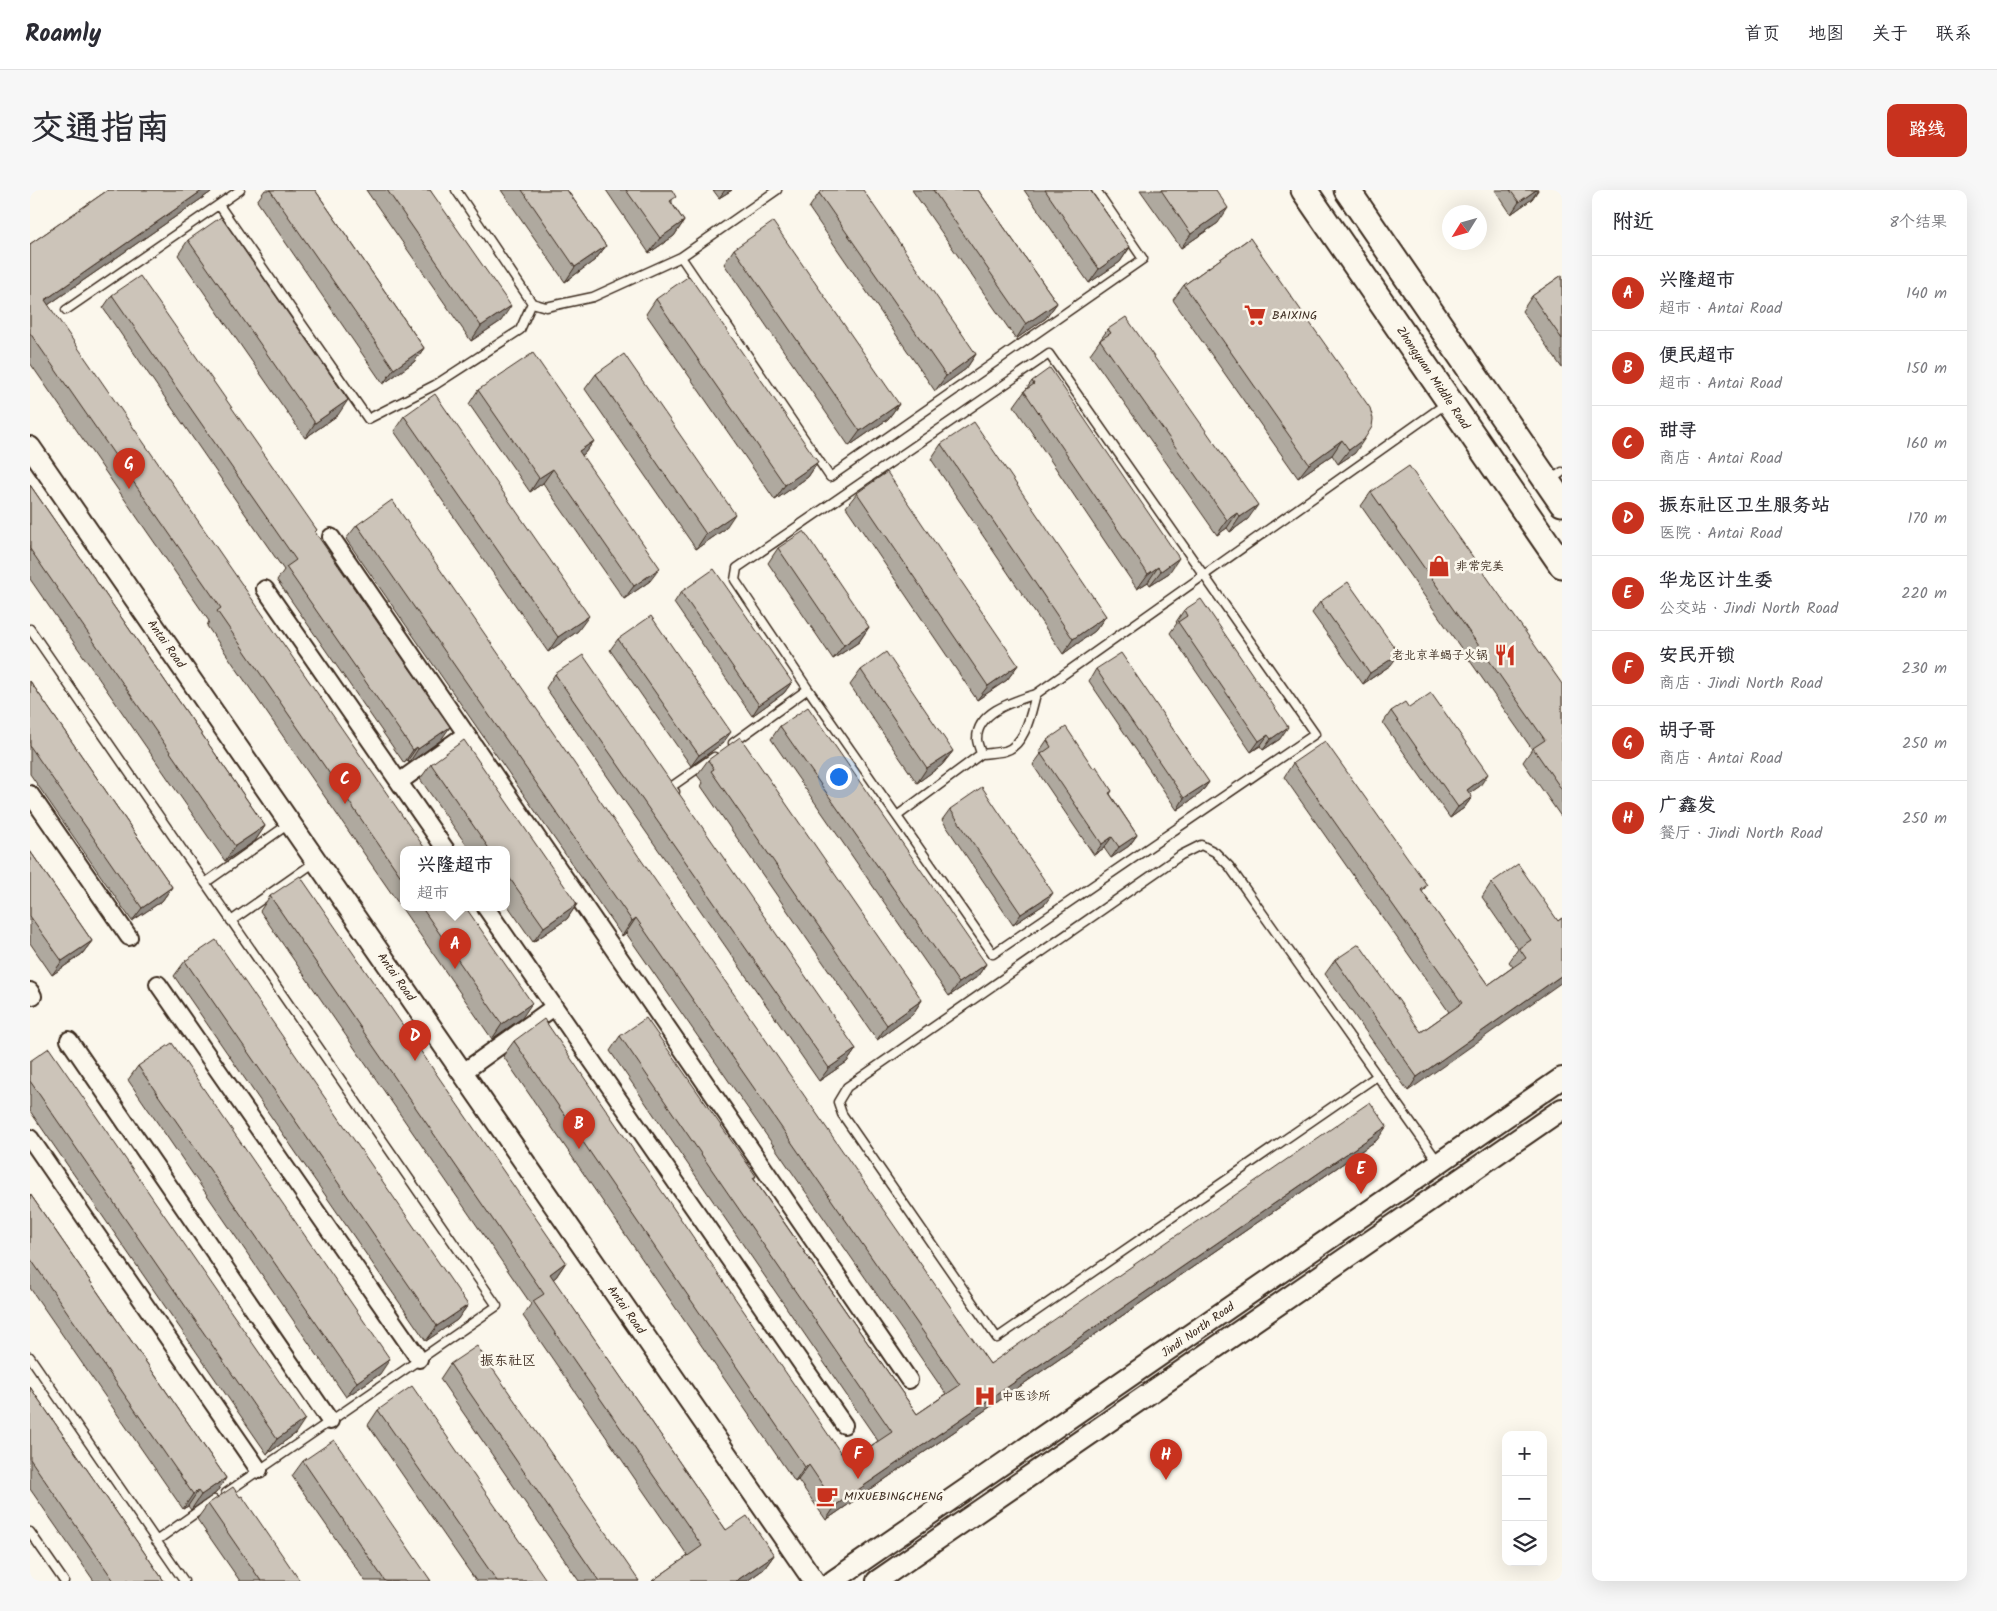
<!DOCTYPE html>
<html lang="zh">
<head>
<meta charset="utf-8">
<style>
	body { margin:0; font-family:Kalam,"LXGW WenKai TC",sans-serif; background:#f7f7f7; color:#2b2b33 }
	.controls { position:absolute; right:15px; bottom:15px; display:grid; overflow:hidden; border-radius:10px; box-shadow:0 5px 20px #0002 }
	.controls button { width:45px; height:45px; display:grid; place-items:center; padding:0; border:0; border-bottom:1px solid #e1e1e2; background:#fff; color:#2b2b33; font:25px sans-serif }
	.compass { position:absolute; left:1412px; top:15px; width:45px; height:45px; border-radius:50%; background:#fff; box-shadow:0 5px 20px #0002; rotate:233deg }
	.you { position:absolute; left:808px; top:586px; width:18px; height:18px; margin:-12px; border:4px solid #fff; border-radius:50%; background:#1a73e8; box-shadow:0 0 0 8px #1a73e833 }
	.badge { display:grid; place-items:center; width:32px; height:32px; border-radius:50%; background:#c8321e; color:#fff; font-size:16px; font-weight:700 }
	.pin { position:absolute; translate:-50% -41px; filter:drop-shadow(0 1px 2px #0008) }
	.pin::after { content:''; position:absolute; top:26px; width:18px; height:15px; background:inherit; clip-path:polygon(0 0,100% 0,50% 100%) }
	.popup { position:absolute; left:370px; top:656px; width:110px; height:65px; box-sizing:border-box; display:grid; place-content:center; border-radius:10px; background:#fff; filter:drop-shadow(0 1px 4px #0005); font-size:16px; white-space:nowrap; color:#7c7c81 }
	.popup b { font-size:19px; color:#2b2b33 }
	.popup::after { content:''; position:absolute; left:50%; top:100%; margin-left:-10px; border:10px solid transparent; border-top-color:#fff }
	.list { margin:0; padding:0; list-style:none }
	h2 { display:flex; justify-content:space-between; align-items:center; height:65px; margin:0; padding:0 20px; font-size:21px }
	h2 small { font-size:16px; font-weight:400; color:#7c7c81 }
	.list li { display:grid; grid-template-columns:32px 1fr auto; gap:15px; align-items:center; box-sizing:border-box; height:75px; padding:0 20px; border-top:1px solid #e1e1e2 }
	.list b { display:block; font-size:19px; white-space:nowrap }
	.list p { margin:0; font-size:16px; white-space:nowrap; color:#7c7c81 }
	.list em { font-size:16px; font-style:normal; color:#7c7c81 }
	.icon { flex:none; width:28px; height:28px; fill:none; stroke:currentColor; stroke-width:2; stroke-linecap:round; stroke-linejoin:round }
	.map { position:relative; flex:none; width:1532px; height:1391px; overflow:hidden; border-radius:10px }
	header { display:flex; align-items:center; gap:30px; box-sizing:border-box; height:70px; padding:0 25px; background:#fff; border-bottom:1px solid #e1e1e2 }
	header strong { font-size:24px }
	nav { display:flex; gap:28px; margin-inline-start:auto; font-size:18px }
	.intro { display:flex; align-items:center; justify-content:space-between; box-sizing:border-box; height:120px; padding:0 30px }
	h1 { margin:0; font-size:35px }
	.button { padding:12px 22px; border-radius:10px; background:#c8321e; color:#fff; font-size:18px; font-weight:700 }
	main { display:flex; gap:30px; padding:0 30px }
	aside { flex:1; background:#fff; border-radius:10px; box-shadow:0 5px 20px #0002 }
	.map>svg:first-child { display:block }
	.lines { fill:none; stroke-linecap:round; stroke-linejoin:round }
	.service-casing { stroke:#3b2a1e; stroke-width:11 }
	.minor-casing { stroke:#3b2a1e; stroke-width:20 }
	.tertiary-casing { stroke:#3b2a1e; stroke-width:24 }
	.primary-casing { stroke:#3b2a1e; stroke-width:29 }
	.service { stroke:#fbf7ec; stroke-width:8 }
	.minor { stroke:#fbf7ec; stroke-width:16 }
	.tertiary { stroke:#fbf7ec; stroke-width:20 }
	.primary { stroke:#fbf7ec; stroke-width:25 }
	.wall { fill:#afa99f; stroke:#3b2a1e }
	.shaded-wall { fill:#8f8982; stroke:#3b2a1e }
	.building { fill:#ccc4b9; stroke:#3b2a1e }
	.labels { text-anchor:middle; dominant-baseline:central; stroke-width:5; stroke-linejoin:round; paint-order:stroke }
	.poi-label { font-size:12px; fill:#3b2a1e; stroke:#fbf7ec; text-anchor:start }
	.street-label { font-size:12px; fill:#3b2a1e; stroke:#fbf7ec }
	.neighbourhood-label { font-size:14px; fill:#3b2a1e; stroke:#fbf7ec }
</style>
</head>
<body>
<header>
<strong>Roamly</strong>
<nav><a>首页</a><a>地图</a><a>关于</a><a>联系</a></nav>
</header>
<div class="intro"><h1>交通指南</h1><a class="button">路线</a></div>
<main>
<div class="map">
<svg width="1532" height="1391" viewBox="0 0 1532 1391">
	<rect width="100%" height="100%" fill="#fbf7ec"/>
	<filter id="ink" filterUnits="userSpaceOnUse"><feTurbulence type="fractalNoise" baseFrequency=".02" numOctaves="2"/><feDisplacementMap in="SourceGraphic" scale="10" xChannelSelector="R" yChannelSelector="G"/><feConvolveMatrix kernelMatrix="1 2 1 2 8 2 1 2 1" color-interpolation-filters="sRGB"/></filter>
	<g filter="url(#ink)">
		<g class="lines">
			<g class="service-casing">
				<path id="service" d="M426 0 502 113 516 117 563 107 651 67 747 0
					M189 15 338 229 405 195 490 140 502 113
					M651 67 800 287 1113 69 1066 0
					M36 120 210 0
					M1521 290 1532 282
					M0 439 467 1116 196 1303
					M703 553 778 499 963 764 1285 544 1019 164 707 378 705 390 778 499
					M951 564C958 563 967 563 975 561 996 555 1001 522 1006 504
					M645 602 641 597 684 567
					M867 626 951 564C950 559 947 553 947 549 947 521 985 511 1006 504L1417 213
					M175 693 260 633
					M201 731 285 672
					M1347 886 967 1148 812 924 808 912 817 897 1151 665 1171 655 1185 662 1199 676 1409 973
					M0 1167 154 1391
					M0 1342 34 1391
					M126 1351 184 1310"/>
			</g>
			<g class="minor-casing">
				<path id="minor" d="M301 347 879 1190
					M235 399 416 660
					M369 592 436 544
					M0 604 99 747
					M456 718 814 1235
					M128 794 389 1169
					M0 801 3 806
					M39 850 300 1231
					M432 883 524 817
					M0 948 229 1280"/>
			</g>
			<g class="tertiary-casing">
				<path id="tertiary" d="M0 257 784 1391
					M803 1391 1532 888
					M847 1391 1532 919"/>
			</g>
			<g class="primary-casing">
				<path id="primary" d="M1274 0 1532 375
					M1317 0 1532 313"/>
			</g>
			<use href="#service" class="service"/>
			<use href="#minor" class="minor"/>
			<use href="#tertiary" class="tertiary"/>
			<use href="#primary" class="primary"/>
		</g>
		<path class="wall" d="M78 0H184L18 115 374 660V718H436L492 828 462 849 177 436 179 431 0 173V54Z
			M235 0H285L394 158 384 172 353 194 227 11Z
			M336 0H400L471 131 441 151Z
			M471 0H537L576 56 565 70 535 92Z
			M576 0H642V13L654 31 644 46 619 63Z
			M683 0H702L689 8Z
			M882 0H948L1027 113 1016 128 986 149Z
			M994 0H1060L1100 57 1090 72 1059 93Z
			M1110 0H1186L1188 33 1151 58Z
			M1465 0H1508L1502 9 1481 24Z
			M789 3 946 164 936 179 905 201 779 18Z
			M1220 48 1325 263 1308 274 1302 265 1268 288 1143 110 1154 95Z
			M158 50 308 225 275 248 148 65Z
			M704 59 869 214 858 229 819 256 694 74Z
			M1532 85V178L1492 121 1502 106Z
			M82 105 287 340 285 342 411 550 379 573 378 570 374 573 247 390 254 380 73 118Z
			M626 109 788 272 778 287 745 310 616 124Z
			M1078 139 1218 329 1200 342 1197 338 1187 345 1060 164Z
			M566 184 695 339 666 359 555 199Z
			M1002 191 1139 383 1120 395 1118 392 1107 399 984 216Z
			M448 200 564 251 554 264 552 266 620 391 594 409 513 293 500 302 439 214Z
			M374 226 548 441 518 462 364 241Z
			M911 254 1076 426 1065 441 1033 464 901 269Z
			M0 295 235 636 225 651 195 671 0 389Z
			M1341 302 1532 494V628L1493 572 1502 559 1331 316Z
			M827 303 988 475 977 490 947 510 816 317Z
			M327 335 960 1174 1347 950 796 1330 768 1290 765 1292 473 866 484 851 817 1272 848 1251 580 861 590 846 726 986 724 989 887 1224 916 1204 596 743 592 746 316 349Z
			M748 358 839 437 829 452 803 469 738 373Z
			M651 402 762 492 754 503 722 526 644 413Z
			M1290 412 1361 475 1333 494 1282 423Z
			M1154 420 1250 549 1233 560 1230 556 1221 562 1140 443 1147 433 1146 432Z
			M588 449 693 553 661 576 580 460Z
			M1066 479 1179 592 1171 603 1147 620 1059 491Z
			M831 480 923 561 912 575 887 593 820 495Z
			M525 484 826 859 817 872 789 891 516 498Z
			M0 491 142 697 132 711 102 731 0 584Z
			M1379 518 1450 596 1439 603 1442 607 1434 618 1420 628 1353 533 1361 521Z
			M750 536 956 774 947 787 919 806 741 549Z
			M1017 550 1064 579 1082 601 1080 604 1107 645 1099 656 1081 668 1074 658 1064 665 1003 575 1011 564 1009 562Z
			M678 570 892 810 882 825 847 850 671 596 673 593 667 585Z
			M1263 573 1397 695 1392 702 1458 795 1483 777 1479 772 1488 759 1452 707 1461 693 1528 731 1532 728 1378 901 1295 784 1305 770 1391 842 1419 822 1254 587Z
			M401 574 547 714 537 729 503 752 476 713V660H440L390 589Z
			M920 619 1015 714 983 735 912 630Z
			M0 661 62 751 52 764 22 785 0 753Z
			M240 706 536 1072 526 1087 523 1089 696 1340 744 1365 734 1379 717 1391H622L658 1366 493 1126 501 1114 230 721Z
			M155 771 438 1115 427 1130 396 1151 144 786Z
			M0 871 265 1244 237 1264 0 921Z
			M108 876 350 1184 316 1207 98 890Z
			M0 1004 196 1288 186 1303 161 1320 158 1316 153 1319 0 1098Z
			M420 1174 609 1391H549L410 1189Z
			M0 1197 134 1391H64L0 1299Z
			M348 1220 517 1391H446L338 1235Z
			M273 1271 401 1391H335L262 1286Z
			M178 1314 270 1391H210L167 1329Z"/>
		<path class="shaded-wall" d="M173 0H184L5 124 15 110Z
			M695 0H702L689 8Z
			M1506 0H1508L1502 9 1481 24 1489 12Z
			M1198 18 1188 33 1151 58 1161 44Z
			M654 31 644 46 619 63 630 48Z
			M576 56 565 70 535 92 545 77Z
			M1100 57 1090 72 1059 93 1069 79Z
			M1027 113 1016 128 986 149 996 134Z
			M481 116 471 131 441 151 451 136Z
			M394 158 384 172 353 194 364 179Z
			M946 164 936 179 905 201 916 186Z
			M318 210 308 225 275 248 285 233Z
			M869 214 858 229 819 256 830 241Z
			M1335 248 1325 263 1308 274 1319 260Z
			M1312 250 1302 265 1268 288 1279 274Z
			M564 251 554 264 539 274 549 261Z
			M788 272 778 287 745 310 755 295Z
			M523 279 513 293 500 302 509 288Z
			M1228 315 1218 329 1200 342 1210 327Z
			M1207 323 1197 338 1187 345 1197 330Z
			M705 324 695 339 666 359 676 344Z
			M1149 368 1139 383 1120 395 1131 381Z
			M1128 377 1118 392 1107 399 1118 384Z
			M630 378 620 391 594 409 604 396Z
			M559 426 548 441 518 462 528 447Z
			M1076 426 1065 441 1033 464 1043 449Z
			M839 437 829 452 803 469 814 455Z
			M1369 464 1361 475 1333 494 1340 483Z
			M988 475 977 490 947 510 958 496Z
			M762 492 754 503 722 526 729 515Z
			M420 537 411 550 379 573 388 559Z
			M1258 537 1250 549 1233 560 1241 549Z
			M701 542 693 553 661 576 669 565Z
			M1238 545 1230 556 1221 562 1229 551Z
			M387 557 378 570 374 573 383 560Z
			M923 561 912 575 887 593 897 578Z
			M1458 584 1450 596 1429 611 1437 600Z
			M1179 592 1171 603 1147 620 1154 608Z
			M1442 607 1434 618 1420 628 1428 617Z
			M235 636 225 651 195 671 205 656Z
			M1107 645 1099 656 1081 668 1089 657Z
			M1082 647 1074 658 1064 665 1072 654Z
			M142 697 132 711 102 731 112 718Z
			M1023 703 1015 714 983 735 991 724Z
			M547 714 537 729 503 752 514 737Z
			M606 728 596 743 592 746 602 731Z
			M62 751 52 764 22 785 32 771Z
			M956 774 947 787 919 806 929 793Z
			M1532 785V792L1378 901 1387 887Z
			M892 810 882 825 847 850 857 835Z
			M502 813 492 828 462 849 472 834Z
			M826 859 817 872 789 891 799 878Z
			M1357 936 1347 950 796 1330 806 1315Z
			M536 1072 526 1087 509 1099 520 1084Z
			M438 1115 427 1130 396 1151 407 1136Z
			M360 1169 350 1184 316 1207 327 1192Z
			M275 1229 265 1244 237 1264 247 1249Z
			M779 1275 768 1290 765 1292 775 1277Z
			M196 1288 186 1303 161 1320 171 1305Z
			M168 1301 158 1316 153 1319 163 1304Z
			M744 1365 734 1379 717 1391H706Z"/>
		<path class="building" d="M78 0H173L15 110 396 660H374V691L187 421 191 418 0 143V54Z
			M240 0H285L394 158 364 179Z
			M357 0H400L481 116 451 136Z
			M492 0H537L576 56 545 77Z
			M596 0H642L646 7 640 11 654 31 630 48Z
			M794 0H833L946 164 916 186 789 3Z
			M903 0H948L1027 113 996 134Z
			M1015 0H1060L1100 57 1069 79Z
			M1131 0H1186L1198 18 1161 44Z
			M1480 0H1506L1489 12Z
			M191 27 318 210 285 233 158 50Z
			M743 32 869 214 830 241 704 59Z
			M1220 48 1340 218 1343 229 1342 237 1335 248 1319 260 1312 250 1279 274 1154 95Z
			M1532 85V149L1502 106Z
			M110 86 287 340 285 342 420 537 388 559 387 557 383 560 256 377 266 370 82 105Z
			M659 86 788 272 755 295 626 109Z
			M1096 127 1228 315 1210 327 1207 323 1197 330 1070 150 1081 143 1078 139Z
			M503 163 564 251 549 261 630 378 604 396 523 279 509 288 448 200Z
			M594 164 705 324 676 344 566 184Z
			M1020 178 1149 368 1131 381 1128 377 1118 384 994 201 1004 194 1002 191Z
			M405 204 559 426 528 447 374 226Z
			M944 232 1076 426 1043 449 911 254Z
			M1379 276 1532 494V600L1503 558 1515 550 1341 302Z
			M857 282 988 475 958 496 827 303Z
			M0 295 235 636 205 656 0 359Z
			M362 310 960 1174 1340 912 1357 936 806 1315 779 1275 775 1277 484 851 514 829 817 1272 862 1242 590 846 616 828 726 986 723 988 887 1224 930 1195 606 728 602 731 327 335Z
			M774 341 839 437 814 455 748 358Z
			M684 379 762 492 729 515 651 402Z
			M1318 392 1369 464 1340 483 1290 412Z
			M1171 409 1258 537 1241 549 1238 545 1229 551 1148 432 1157 426 1154 420Z
			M621 426 701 542 669 565 588 449Z
			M856 462 923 561 897 578 831 480Z
			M1091 463 1179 592 1154 608 1066 479Z
			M553 465 826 859 799 878 525 484Z
			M0 491 142 697 112 718 0 556Z
			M1401 503 1458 584 1437 600 1442 607 1428 617 1361 521 1375 512 1379 518Z
			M778 517 956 774 929 793 750 536Z
			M1036 537 1064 579 1066 576 1082 601 1079 603 1107 645 1089 657 1082 647 1072 654 1011 564 1021 557 1017 550Z
			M710 547 892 810 857 835 681 581 684 579 678 570Z
			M434 550 547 714 514 737 476 683V660H460L401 574Z
			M1295 551 1397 695 1391 700 1458 795 1496 768 1489 758 1501 750 1461 693 1488 674 1528 731 1532 728V785L1387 887 1305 770 1329 754 1391 842 1432 813 1263 573Z
			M952 597 1023 703 991 724 920 619Z
			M0 661 62 751 32 771 0 726Z
			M270 686 536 1072 520 1084 696 1340 717 1326 744 1365 706 1391H622L672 1356 503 1111 514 1104 240 706Z
			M392 718H436L502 813 472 834Z
			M186 750 438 1115 407 1136 155 771Z
			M142 853 360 1169 327 1192 108 876Z
			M19 858 275 1229 247 1249 0 891V871Z
			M0 1004 196 1288 171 1305 168 1301 163 1304 0 1068Z
			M447 1156 609 1391H569L420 1174Z
			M382 1196 517 1391H467L348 1220Z
			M0 1197 134 1391H84L0 1269Z
			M304 1250 401 1391H355L273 1271Z
			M203 1297 210 1307 212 1306 270 1391H231L178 1314Z"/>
	</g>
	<defs>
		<g id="supermarket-bare" transform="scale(1.725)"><path d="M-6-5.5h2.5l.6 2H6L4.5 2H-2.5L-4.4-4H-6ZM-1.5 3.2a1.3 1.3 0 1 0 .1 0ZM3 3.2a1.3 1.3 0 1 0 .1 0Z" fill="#c8321e" stroke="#fbf7ec" stroke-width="2.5" paint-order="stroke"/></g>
		<g id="shop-bare" transform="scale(1.725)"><path d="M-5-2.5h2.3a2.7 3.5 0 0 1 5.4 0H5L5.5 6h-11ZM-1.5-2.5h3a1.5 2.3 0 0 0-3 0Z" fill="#c8321e" stroke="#fbf7ec" stroke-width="2.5" paint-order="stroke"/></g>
		<g id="restaurant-bare" transform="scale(1.725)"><path d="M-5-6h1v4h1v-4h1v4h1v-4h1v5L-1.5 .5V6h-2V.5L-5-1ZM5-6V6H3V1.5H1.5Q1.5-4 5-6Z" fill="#c8321e" stroke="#fbf7ec" stroke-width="2.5" paint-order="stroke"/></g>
		<g id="hospital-bare" transform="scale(1.725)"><path d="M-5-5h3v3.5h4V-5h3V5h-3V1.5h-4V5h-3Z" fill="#c8321e" stroke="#fbf7ec" stroke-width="2.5" paint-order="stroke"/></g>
		<g id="cafe-bare" transform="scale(1.725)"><path d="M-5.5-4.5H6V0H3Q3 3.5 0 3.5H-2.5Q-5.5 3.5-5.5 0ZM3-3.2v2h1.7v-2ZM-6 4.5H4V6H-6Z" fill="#c8321e" stroke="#fbf7ec" stroke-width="2.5" paint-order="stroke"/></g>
	</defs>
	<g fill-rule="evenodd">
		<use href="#supermarket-bare" x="1225" y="125"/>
		<use href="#shop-bare" x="1409" y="376"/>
		<use href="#restaurant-bare" x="1475" y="465"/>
		<use href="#hospital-bare" x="955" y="1206"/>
		<use href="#cafe-bare" x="797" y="1306"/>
	</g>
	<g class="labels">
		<g class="poi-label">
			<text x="1242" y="125">BAIXING</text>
			<text x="1426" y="376">非常完美</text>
			<text x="1458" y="465" text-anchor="end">老北京羊蝎子火锅</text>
			<text x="972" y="1206">中医诊所</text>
			<text x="814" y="1306">MIXUEBINGCHENG</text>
		</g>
		<g class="street-label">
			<text transform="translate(1403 188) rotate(56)">Zhongyuan Middle Road</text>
			<text transform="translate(136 454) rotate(55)">Antai Road</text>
			<text transform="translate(366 787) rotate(55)">Antai Road</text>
			<text transform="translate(596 1120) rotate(55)">Antai Road</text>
			<text transform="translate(1168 1140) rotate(-35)">Jindi North Road</text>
		</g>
		<g class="neighbourhood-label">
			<text x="478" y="1171">振东社区</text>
		</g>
	</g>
</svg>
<div class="controls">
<button>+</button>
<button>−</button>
<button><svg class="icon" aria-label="layers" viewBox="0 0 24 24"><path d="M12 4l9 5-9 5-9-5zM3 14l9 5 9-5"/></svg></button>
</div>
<svg class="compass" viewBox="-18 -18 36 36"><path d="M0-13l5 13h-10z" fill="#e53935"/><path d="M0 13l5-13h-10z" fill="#7c7c81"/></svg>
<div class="you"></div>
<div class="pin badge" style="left:425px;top:779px">A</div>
<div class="popup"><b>兴隆超市</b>超市</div>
<div class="pin badge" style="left:549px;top:959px">B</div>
<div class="pin badge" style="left:315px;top:614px">C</div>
<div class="pin badge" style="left:385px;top:871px">D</div>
<div class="pin badge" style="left:1331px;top:1004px">E</div>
<div class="pin badge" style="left:828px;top:1289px">F</div>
<div class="pin badge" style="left:99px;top:299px">G</div>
<div class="pin badge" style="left:1136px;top:1290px">H</div>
</div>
<aside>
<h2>附近<small>8个结果</small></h2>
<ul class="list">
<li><span class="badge">A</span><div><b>兴隆超市</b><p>超市 · Antai Road</p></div><em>140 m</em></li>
<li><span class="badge">B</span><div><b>便民超市</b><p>超市 · Antai Road</p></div><em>150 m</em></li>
<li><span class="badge">C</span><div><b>甜寻</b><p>商店 · Antai Road</p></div><em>160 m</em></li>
<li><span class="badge">D</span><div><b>振东社区卫生服务站</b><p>医院 · Antai Road</p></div><em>170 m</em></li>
<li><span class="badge">E</span><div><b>华龙区计生委</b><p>公交站 · Jindi North Road</p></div><em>220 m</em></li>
<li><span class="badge">F</span><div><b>安民开锁</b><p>商店 · Jindi North Road</p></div><em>230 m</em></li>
<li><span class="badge">G</span><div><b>胡子哥</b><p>商店 · Antai Road</p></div><em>250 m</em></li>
<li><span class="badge">H</span><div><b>广鑫发</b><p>餐厅 · Jindi North Road</p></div><em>250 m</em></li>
</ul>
</aside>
</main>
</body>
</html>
